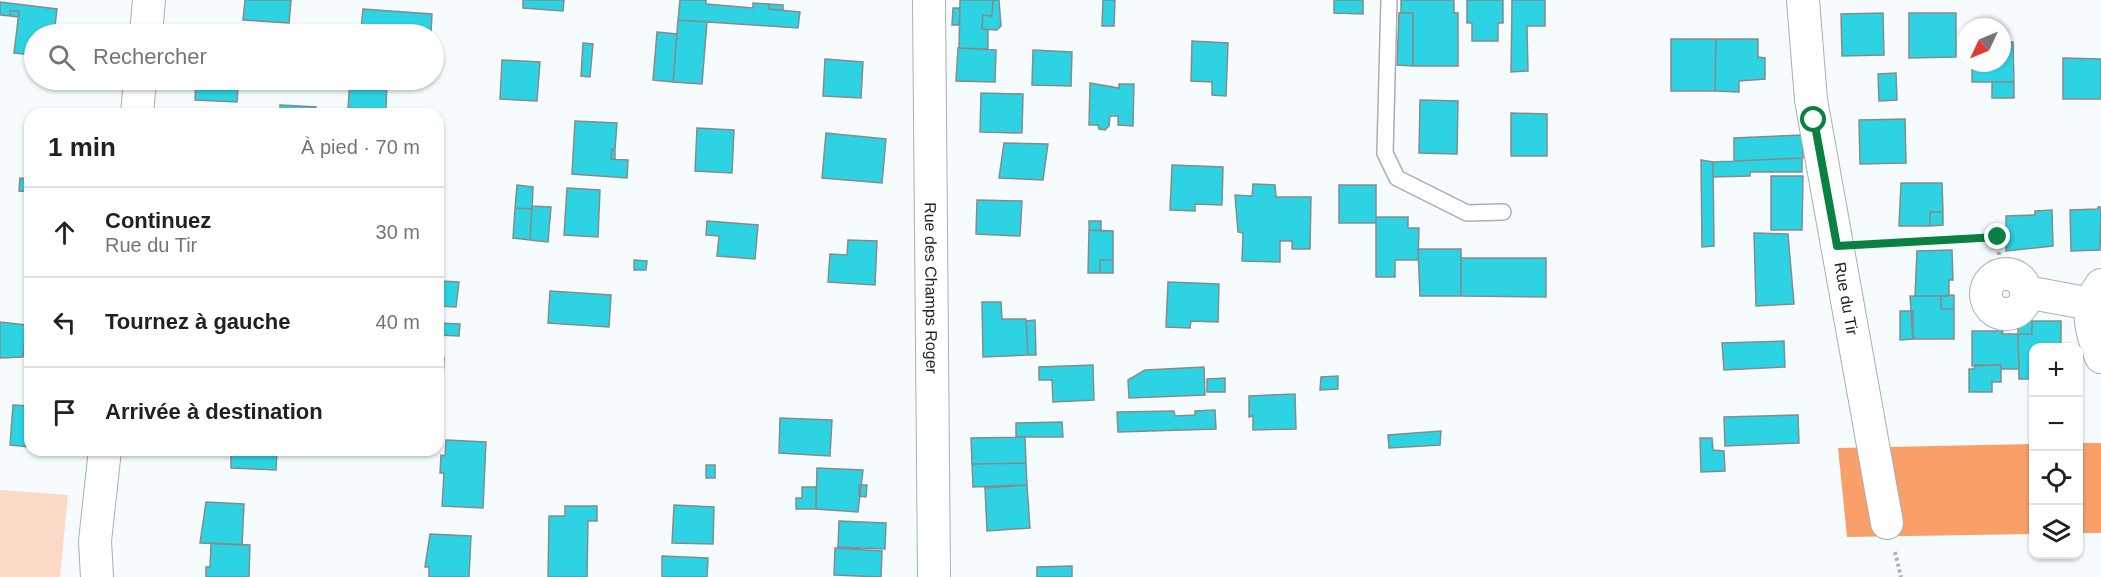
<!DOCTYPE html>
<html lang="fr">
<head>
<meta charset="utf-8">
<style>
	body { margin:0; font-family:Arial,sans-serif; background:#f2f2f2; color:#202124 }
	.controls { position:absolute; right:18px; bottom:18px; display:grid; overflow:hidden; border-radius:12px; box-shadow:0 2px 4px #0004 }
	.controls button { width:54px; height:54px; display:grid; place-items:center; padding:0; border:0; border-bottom:2px solid #e0e0e0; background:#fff; color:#202124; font:30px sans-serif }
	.compass { position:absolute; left:1957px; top:18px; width:54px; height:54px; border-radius:50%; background:#fff; box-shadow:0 2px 4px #0004; rotate:226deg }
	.stop { position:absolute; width:18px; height:18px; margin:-14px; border:4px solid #0b8043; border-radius:50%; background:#fff }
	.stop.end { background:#0b8043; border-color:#fff; box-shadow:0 2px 6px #0008 }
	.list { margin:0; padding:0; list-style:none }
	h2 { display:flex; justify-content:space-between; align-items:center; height:78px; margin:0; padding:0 24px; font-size:26px }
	h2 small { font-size:20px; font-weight:400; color:#757577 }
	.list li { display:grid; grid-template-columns:39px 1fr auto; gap:18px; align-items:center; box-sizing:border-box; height:90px; padding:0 24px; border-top:2px solid #e0e0e0 }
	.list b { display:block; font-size:22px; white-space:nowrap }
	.list p { margin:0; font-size:20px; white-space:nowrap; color:#757577 }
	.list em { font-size:20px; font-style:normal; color:#757577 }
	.icon { flex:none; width:33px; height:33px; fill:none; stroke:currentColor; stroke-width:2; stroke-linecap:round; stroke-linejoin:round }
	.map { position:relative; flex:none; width:2101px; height:577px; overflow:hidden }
	.search { position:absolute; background:#fff; box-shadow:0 2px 4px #0004; left:24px; top:24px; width:420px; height:66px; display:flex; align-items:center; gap:15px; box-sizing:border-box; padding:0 21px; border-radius:33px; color:#757577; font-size:22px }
	.panel { position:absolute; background:#fff; box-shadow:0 2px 4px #0004; left:24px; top:108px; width:420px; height:348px; border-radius:18px }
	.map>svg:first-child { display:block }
	.green { fill:#fcd9c6 }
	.forest { fill:#f99f69 }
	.building { fill:#2dd3e2; stroke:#868b8c; stroke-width:1.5 }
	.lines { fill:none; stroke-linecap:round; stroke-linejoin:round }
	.lane-casing { stroke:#a9afaf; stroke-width:18 }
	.street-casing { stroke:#a9afaf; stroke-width:34 }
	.path { stroke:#acb0b1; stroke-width:4; stroke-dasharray:3 3; stroke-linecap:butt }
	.lane { stroke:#fff; stroke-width:15 }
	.street { stroke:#fff; stroke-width:32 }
	.route { stroke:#0b8043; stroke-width:8 }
	.labels { text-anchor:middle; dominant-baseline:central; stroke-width:4.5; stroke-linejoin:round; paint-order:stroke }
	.street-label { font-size:16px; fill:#222424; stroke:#fff }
</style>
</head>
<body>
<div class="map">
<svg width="2101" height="577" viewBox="0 0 2101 577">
	<rect width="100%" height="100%" fill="#f6fcfd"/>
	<path class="green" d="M0 490 68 495 60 577H0Z"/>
	<path class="forest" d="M2079 443H2101V533H2079Z
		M2033 444V534L1847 537 1838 448Z"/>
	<path class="building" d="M245 0H291L289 23 243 20Z
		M523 0H564L563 11 523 8Z
		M680 0H706V4L753 8V3L769 4V9L800 12 798 28 678 20Z
		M960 0H993L992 16 983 15 982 29 988 30V49L959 48Z
		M993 0H999L1001 26 997 30 982 29 983 15 992 16Z
		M1103 0H1115L1114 26H1102Z
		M1334 0H1363V14L1334 13Z
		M1401 0H1454V13H1458V66H1413V13H1401Z
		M1467 0H1503V23H1498V41H1472V23H1467Z
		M1512 0H1545V26H1527L1528 71 1511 72Z
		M0 2 57 9 54 34H34V55L14 53 19 11H10V16L0 15Z
		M769 4 783 5V10L769 9Z
		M953 8H960L959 25H952Z
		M363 9 432 14 431 33 361 29Z
		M10 11H19L18 17 10 16Z
		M1399 13H1413V66L1397 65Z
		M1883 13 1884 55 1842 56 1841 14Z
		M1909 13H1956V57L1909 58Z
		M678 20 707 22 702 84 673 82Z
		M657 32 677 34 673 82 653 80Z
		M1671 39H1716L1715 91H1671Z
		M1716 39H1758V57L1765 58V79L1739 81V92L1715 91Z
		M1192 41 1228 43 1226 96 1212 95V82L1191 81Z
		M2002 42H2013L2014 82H1972V63H2002Z
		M583 43 593 44 590 77 581 76Z
		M958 48 996 50 995 82 956 81Z
		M1033 50 1072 52 1071 86 1032 85Z
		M2063 58 2101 59V99H2063Z
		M825 59 863 62 861 98 823 96Z
		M502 60 540 62 537 101 500 99Z
		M1896 73 1897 100 1879 101 1878 74Z
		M196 80H245V83L238 87 237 102 195 100Z
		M350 80H387L386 110 348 108Z
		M1992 82H2014V98H1992Z
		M1090 83 1119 88V84H1134L1133 126 1118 125V116H1110L1109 126 1105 130 1099 129 1098 125H1089Z
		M981 93 1023 94 1022 133 980 132Z
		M1420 100 1458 101 1457 154 1419 153Z
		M280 105 316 107V114H280Z
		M1511 113 1547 114V156H1511Z
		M1905 119 1906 163 1860 164 1859 120Z
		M575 121 617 123 615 149H612L611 159 628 160 627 178 572 174Z
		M697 128 734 130 732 173 695 171Z
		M826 133 886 139 882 183 822 178Z
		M1802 135 1803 158 1734 161V138Z
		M1004 143 1048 144 1043 180 999 178Z
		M612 149H615V159H611Z
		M1802 158V172H1750V176L1713 177V162Z
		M1701 160 1713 162 1714 246 1702 247Z
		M1172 165 1223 167 1222 205 1195 204V211L1170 210Z
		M1771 176H1803L1802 230H1771Z
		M20 178 30 179V192L19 191Z
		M1901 183H1942L1943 212H1930V226H1899Z
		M1253 184 1275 185 1276 197H1311L1310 249H1292V241H1280V262L1242 261 1243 233 1238 232 1235 195 1252 196Z
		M517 185 533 187 532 209 515 208Z
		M1339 185H1376V223H1339Z
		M567 188 600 190 598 237 564 235Z
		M977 200 1022 201 1020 236 976 234Z
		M532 206 551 207 548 242 530 240Z
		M2098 207H2101L2100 250 2071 251 2070 210 2098 209Z
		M515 208 532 209 530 240 513 238Z
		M2052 210 2053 246 2006 251V216L2035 215V211Z
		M1930 212H1943V225L1930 226Z
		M1376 217H1408V228H1419L1418 260H1395V277H1376Z
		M707 221 758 225 755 259 717 256 719 236 706 235Z
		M1089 221H1101V231L1089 230Z
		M1089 230 1113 231V260H1100V273H1088Z
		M1754 233 1788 234 1794 304 1756 306Z
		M848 240 877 241 875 285 828 282 830 254 847 255Z
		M1418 249H1461V296H1420Z
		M1952 250 1953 280H1949V296H1915L1917 251Z
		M1461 258H1546V297L1461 296Z
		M634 260 647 261 646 270H634Z
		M1100 260H1113V273H1100Z
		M438 280 441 281 439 318 438 317Z
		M441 281 459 282 456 307 439 306Z
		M1168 282 1219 284 1218 322 1191 321 1190 328 1166 327Z
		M550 291 611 295 609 327 548 323Z
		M1954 295V309H1941V296Z
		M1910 296H1941V309H1954V339H1913Z
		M982 302H1001L1002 319H1026L1028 355 983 357Z
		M1900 311H1913V339L1900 340Z
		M1035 320 1036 355H1028L1026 321Z
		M2032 321H2061V348H2034L2033 379H2019L2018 334H2032Z
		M2032 321V334H2018V322Z
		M0 322 26 325 23 357 0 358Z
		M438 323 460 324 459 336 438 335Z
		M1972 331H2003L2002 334H2018L2019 369H2001V365L1972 366Z
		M1784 341 1785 367 1724 370 1722 343Z
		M438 358H444L443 378 438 377Z
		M1093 365 1094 400 1053 402 1052 380H1039V367Z
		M1975 365H2001V382H1992V392H1969V369H1974Z
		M1204 367 1205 395 1129 398 1128 380 1145 370Z
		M1338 376V389L1320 390 1321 377Z
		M1225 378V392H1207V379Z
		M1295 394 1296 429 1253 430V416L1249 417V396Z
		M13 405 30 406V447L10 445Z
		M1215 410 1216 429 1118 432 1117 412 1174 411 1175 416 1195 415V411Z
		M1798 415 1799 443 1725 446 1724 417Z
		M780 418 832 420 830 456 779 453Z
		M1062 422 1063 437H1016V423Z
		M1441 431 1440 445 1389 448 1388 435Z
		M1025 437 1026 463 972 464 971 438Z
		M1700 438H1712L1713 450 1724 451 1725 471 1701 472Z
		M446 440 486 442 483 508 442 506 444 473H440L441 455 445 456Z
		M235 450H277L276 470 231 468V452Z
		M1026 463 1027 485 973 487 972 464Z
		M706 465H715V478H706Z
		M817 468 863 470 858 512 816 509Z
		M859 485H867L866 497 859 496Z
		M1027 485 1030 528 987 531 985 488Z
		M802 487H816V509H796V498H802Z
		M206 502 244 504 242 545 200 543Z
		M674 505 714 507 713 544 672 543Z
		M565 506H597V521H588L587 577H548L549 516H565Z
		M839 521 886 523 885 549 838 547Z
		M430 534 471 536 469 577H429V567H425Z
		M211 543 250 545 249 577H206V567H210Z
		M835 548 882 551 881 577 834 575Z
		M662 556 708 558 707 577H662Z
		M1072 566V577H1037V567Z"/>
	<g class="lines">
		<g class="lane-casing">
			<path id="lane" d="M1389 0 1385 153 1397 178 1467 213 1503 212"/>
		</g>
		<g class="street-casing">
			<g id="street">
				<path id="s1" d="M929 0 934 577"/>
				<path id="s2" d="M1803 0 1811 100 1887 523"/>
				<path d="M146 34 149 0"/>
				<path d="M137 114 140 80"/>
				<circle cx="2006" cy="294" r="20"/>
				<path d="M2101 285C2084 308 2091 332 2101 357"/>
				<path d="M2026 292 2091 304"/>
				<path d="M97 577 95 541 105 450"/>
			</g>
		</g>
		<path class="path" d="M1869 244 1998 237 2000 275
			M1895 552 1901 577"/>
		<use href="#lane" class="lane"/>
		<use href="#street" class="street"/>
	</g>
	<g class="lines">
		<path class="route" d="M1814 120 1837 246 1998 237"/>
	</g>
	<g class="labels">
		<g class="street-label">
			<text stroke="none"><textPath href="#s1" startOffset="288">Rue des Champs Roger</textPath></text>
			<text stroke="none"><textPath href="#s2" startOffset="302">Rue du Tir</textPath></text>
		</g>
	</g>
</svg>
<div class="controls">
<button>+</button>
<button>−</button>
<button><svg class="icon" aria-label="locate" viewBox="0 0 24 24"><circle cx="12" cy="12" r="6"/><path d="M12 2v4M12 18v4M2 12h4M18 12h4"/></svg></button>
<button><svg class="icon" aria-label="layers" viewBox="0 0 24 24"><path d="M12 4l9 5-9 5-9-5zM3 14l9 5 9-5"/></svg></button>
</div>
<svg class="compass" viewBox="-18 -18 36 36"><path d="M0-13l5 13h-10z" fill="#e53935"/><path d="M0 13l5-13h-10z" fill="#757577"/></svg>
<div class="stop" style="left:1814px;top:120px"></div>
<div class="stop end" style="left:1998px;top:237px"></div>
<div class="search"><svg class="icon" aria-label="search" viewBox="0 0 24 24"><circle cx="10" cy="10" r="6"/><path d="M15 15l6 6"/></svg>Rechercher</div>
<section class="panel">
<h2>1 min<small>À pied · 70 m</small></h2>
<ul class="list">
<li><svg class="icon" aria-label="ahead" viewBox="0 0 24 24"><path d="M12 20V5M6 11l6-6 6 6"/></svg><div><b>Continuez</b><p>Rue du Tir</p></div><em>30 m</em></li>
<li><svg class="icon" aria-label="left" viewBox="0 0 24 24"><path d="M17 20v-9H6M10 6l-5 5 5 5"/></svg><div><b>Tournez à gauche</b></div><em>40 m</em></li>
<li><svg class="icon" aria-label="arrive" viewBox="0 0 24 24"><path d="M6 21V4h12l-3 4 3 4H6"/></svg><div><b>Arrivée à destination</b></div></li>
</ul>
</section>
</div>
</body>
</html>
